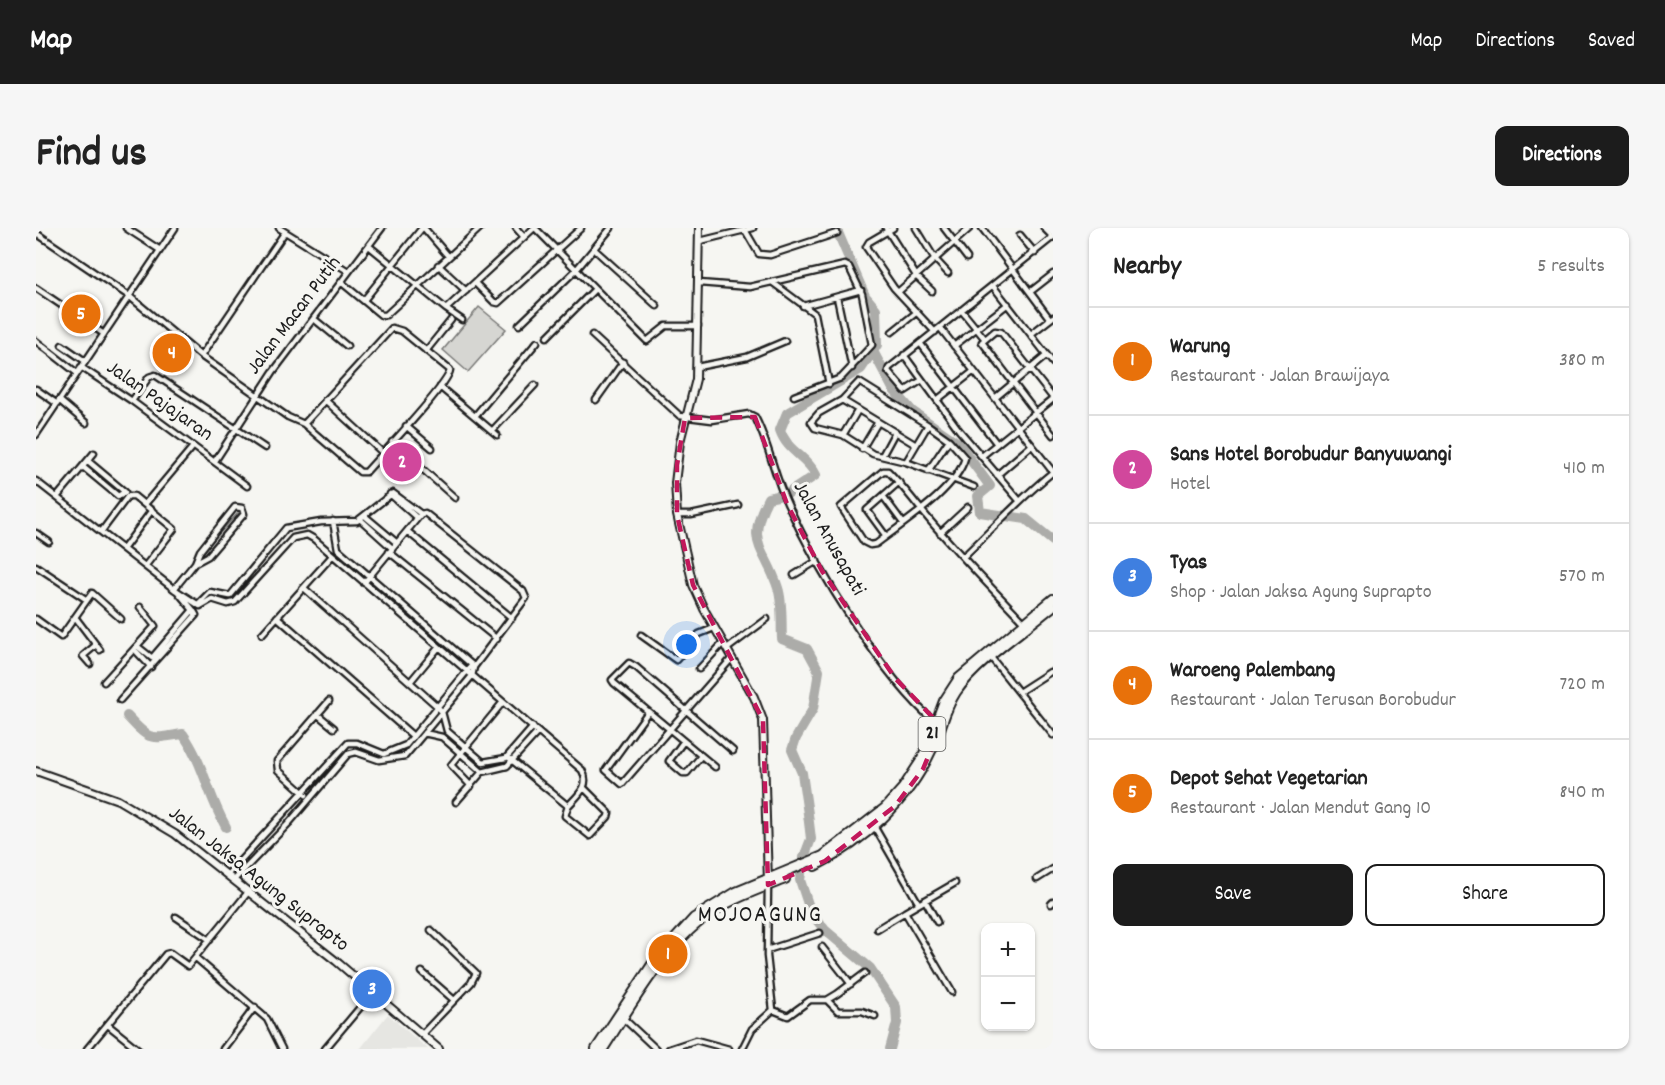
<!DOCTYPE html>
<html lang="en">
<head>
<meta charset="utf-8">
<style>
	body { margin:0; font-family:Dekko,sans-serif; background:#f6f6f6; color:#222 }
	.controls { position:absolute; right:18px; bottom:18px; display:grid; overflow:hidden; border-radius:12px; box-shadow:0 2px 4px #0004 }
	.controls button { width:54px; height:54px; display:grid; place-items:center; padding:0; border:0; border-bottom:2px solid #e0e0e0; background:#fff; color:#222; font:30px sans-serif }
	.you { position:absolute; left:651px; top:417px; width:21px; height:21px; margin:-15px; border:4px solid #fff; border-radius:50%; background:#1a73e8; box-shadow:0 0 0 9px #1a73e833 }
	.badge { display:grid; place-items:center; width:39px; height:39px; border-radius:50%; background:#1c1c1c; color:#fff; font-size:20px; font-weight:700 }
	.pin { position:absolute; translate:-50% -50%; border:3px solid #fff; box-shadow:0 2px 6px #0006 }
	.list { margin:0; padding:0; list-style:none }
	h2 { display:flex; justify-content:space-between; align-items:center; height:78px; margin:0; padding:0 24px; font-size:26px }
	h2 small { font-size:20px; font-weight:400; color:#767676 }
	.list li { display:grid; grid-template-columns:39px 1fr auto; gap:18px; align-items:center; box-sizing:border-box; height:108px; padding:0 24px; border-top:2px solid #e0e0e0 }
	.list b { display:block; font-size:22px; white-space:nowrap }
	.list p { margin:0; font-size:20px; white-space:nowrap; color:#767676 }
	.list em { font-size:20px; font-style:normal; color:#767676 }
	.actions { display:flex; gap:12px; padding:18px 24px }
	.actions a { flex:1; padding:14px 0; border:2px solid #1c1c1c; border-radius:12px; text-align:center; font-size:21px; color:#1c1c1c }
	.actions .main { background:#1c1c1c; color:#fff }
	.map { position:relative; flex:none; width:1017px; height:821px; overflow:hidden; border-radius:12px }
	header { display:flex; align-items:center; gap:36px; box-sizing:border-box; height:84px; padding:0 30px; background:#1c1c1c; color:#fff }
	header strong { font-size:28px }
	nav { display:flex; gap:33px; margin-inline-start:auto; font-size:21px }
	.intro { display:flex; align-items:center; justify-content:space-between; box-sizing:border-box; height:144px; padding:0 36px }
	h1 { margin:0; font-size:42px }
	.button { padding:15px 27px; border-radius:12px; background:#1c1c1c; color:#fff; font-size:21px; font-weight:700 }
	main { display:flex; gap:36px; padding:0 36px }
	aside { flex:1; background:#fff; border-radius:12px; box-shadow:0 2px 4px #0004 }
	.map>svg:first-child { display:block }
	.built { fill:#e6e6e2 }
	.green { fill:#d6d6d2; stroke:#797977; stroke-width:1.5 }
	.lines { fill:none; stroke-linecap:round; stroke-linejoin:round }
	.river { stroke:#acaca9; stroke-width:10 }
	.street-casing { stroke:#1c1c1c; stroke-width:9 }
	.secondary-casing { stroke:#1c1c1c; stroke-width:10 }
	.highway-casing { stroke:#1c1c1c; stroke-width:12 }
	.street { stroke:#f6f6f2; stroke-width:4.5 }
	.secondary { stroke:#f6f6f2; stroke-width:6 }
	.highway { stroke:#f6f6f2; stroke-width:8 }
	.marked { fill:none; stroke:#c2185b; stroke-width:4.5; stroke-dasharray:12 8; stroke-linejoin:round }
	.labels { text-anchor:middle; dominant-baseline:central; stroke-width:6; stroke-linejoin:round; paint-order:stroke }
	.shield { fill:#f6f6f2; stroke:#5d5d5c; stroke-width:1.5 }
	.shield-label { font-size:20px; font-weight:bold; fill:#1c1c1c }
	.street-label { font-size:21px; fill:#1c1c1c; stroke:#f6f6f2 }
	.quarter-label { font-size:24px; letter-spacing:1.5px; fill:#1c1c1c; stroke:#f6f6f2 }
</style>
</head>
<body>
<header>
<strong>Map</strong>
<nav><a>Map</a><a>Directions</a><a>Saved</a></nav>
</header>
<div class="intro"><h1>Find us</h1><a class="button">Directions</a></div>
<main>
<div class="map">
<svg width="1017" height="821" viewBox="0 0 1017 821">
	<rect width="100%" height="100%" fill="#f6f6f2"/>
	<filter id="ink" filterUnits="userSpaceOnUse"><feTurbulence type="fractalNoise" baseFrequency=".0167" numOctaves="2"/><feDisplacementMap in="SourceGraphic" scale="12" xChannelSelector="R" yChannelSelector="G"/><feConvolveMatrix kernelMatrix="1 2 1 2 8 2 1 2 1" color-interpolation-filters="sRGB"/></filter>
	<g filter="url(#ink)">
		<path class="built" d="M352 786 364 797 392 821H324Z"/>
		<path class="green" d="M443 79 470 101 432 144 407 122Z
			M202 285 206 288 170 328 166 324Z"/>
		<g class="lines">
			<path class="river" d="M800 0 829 68 840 81 841 117 825 141 751 185 744 202C752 225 770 227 780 247L751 266 732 270C708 316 729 319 742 360 747 375 745 395 746 411L771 421 783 443 777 481 760 510 756 522 766 545 772 586 775 611 767 632 764 652 775 685 789 702 834 740 860 779 861 795 854 821
				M837 123 857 161 876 183 922 215 954 258 942 268 944 284 990 291 1017 313
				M91 488C115 514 113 511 147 506 168 536 172 568 190 599"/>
			<g class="street-casing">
				<path id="street" d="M90 0 124 22
					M243 0 312 43
					M388 0 412 28
					M480 0 488 9
					M499 0 611 113 630 98H662
					M850 0 881 49 896 63
					M857 0 833 14 830 19 858 60 899 104
					M880 0 899 31 912 45
					M908 0 931 30
					M946 0 1014 91
					M709 2 723 26 734 27 801 5
					M0 5 93 68 165 128 252 189 268 196 324 244H330C344 228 413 156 414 142L366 103 356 100 268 196
					M984 7 999 25
					M664 13 717 0
					M333 18 410 81 498 0
					M558 21 621 78
					M402 37 430 63
					M305 54 345 87H350L444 0
					M736 54 779 86 793 156
					M439 55 458 74 462 75 545 0
					M663 55 714 59 809 37 813 39 826 66 836 117 805 150 758 168
					M957 58 1017 135
					M0 60 68 106
					M862 64 934 0
					M994 64 1017 46
					M801 69 816 140
					M328 72 386 0
					M767 78 825 62
					M410 81 426 92
					M926 83 949 111
					M278 91 311 118
					M483 97 540 42 575 0
					M905 101 1017 244
					M856 104 881 84
					M995 106 1017 89
					M556 107 644 188 676 192 713 186 719 189C733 216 738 247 751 275 781 341 845 448 900 495
					M511 109 558 62
					M0 113 41 145
					M884 115 961 216
					M26 117 49 133
					M918 118 972 76
					M390 123 415 92
					M868 127 923 202 982 271
					M165 128 249 4
					M45 139 96 173 211 258
					M661 139 711 129 749 113
					M886 152 869 163 852 143 853 140 1017 9 1008 0
					M404 159 461 207
					M0 161 20 175
					M959 170 1011 127
					M1017 170 965 104 959 103 946 114 1017 207
					M23 172 50 195
					M289 172 347 225
					M560 172 587 134
					M806 172 880 217
					M901 172 938 143
					M96 173 113 149 119 147 229 220
					M439 188 501 114
					M370 198 396 220
					M456 203 499 157
					M0 207 139 0
					M807 207 822 182
					M356 214 419 270
					M826 221 842 194
					M846 228 859 204
					M946 228 1017 171
					M179 233 237 144 346 0
					M870 234 892 197
					M47 239 82 268 89 264 52 233
					M892 243 913 212
					M961 247 996 217
					M0 253 138 361 164 378 176 371 192 376 199 374 257 310 271 307 278 311 546 542C555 558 542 567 532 578
					M938 259 870 234 837 226 807 207 779 200 775 194 783 185 806 172 823 154 892 197 913 212 929 230C920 262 867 295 840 316L834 317 828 314 805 279 847 243H852C872 263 887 286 906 306 932 336 960 365 988 394
					M354 266 381 290
					M847 268 867 295
					M21 269 58 225
					M109 276 156 220
					M199 279 206 280 208 286 172 328 159 335 164 323Z
					M641 287H655L702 277
					M330 289 361 315
					M325 292 356 320
					M297 293 302 321 436 437
					M371 303 476 390
					M65 304 92 268H98L138 301 110 337
					M0 305 13 314
					M904 305 932 279
					M850 308 831 282 863 254
					M88 320 116 282
					M353 324 461 411
					M927 329C958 300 984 270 1017 244
					M0 338 51 372
					M758 347 781 333
					M268 360 402 479 406 484 411 503 447 534 470 530 497 499
					M138 361 159 335
					M142 364 157 382
					M162 376 174 364 194 368 250 300 285 294 321 293 357 265 385 286
					M39 389 64 422
					M241 389 377 508
					M0 391 25 409 56 365 85 391
					M226 406 296 328
					M605 407 640 432 663 406 678 400
					M101 418 116 430 157 382
					M98 421 115 439
					M691 421 731 391
					M953 427 1017 507
					M54 436 47 428 60 417
					M663 441 687 415
					M68 454 119 398 104 379
					M374 454 403 419
					M983 464 1014 444
					M84 472 160 387 157 382
					M612 484 570 542 586 556 696 430
					M281 486 298 500
					M388 505 406 509 446 544 471 538 502 504
					M647 514 633 533 647 545H651L665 528
					M472 529 532 578 529 588 554 608 572 589 573 585 548 560
					M679 539 578 455 576 452 593 435 600 439 697 523
					M435 558 415 537 467 474
					M270 567 242 542 241 533 293 473
					M420 574 446 544
					M838 598 883 676
					M191 647 312 515H321L348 526 370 517 436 437 438 439 490 370 487 363 389 285 385 286 328 355
					M1001 651 1017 641
					M198 652 253 595 312 526 320 524 343 532 369 528 436 448 438 439
					M889 672 901 694
					M1015 676 1017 674
					M140 689 174 712
					M841 701 869 684
					M786 719 815 756
					M731 722 784 705
					M160 730 231 791 246 821
					M386 744 418 772
					M916 764 869 684 919 655
					M791 772 802 783H826L839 788
					M737 782 752 788 774 772H791L801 766 829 745
					M587 790 620 821
					M72 797 102 821
					M386 806 435 755 440 745 395 702
					M51 821 130 726 134 725 152 738 213 663
					M187 821 219 779
					M289 821 337 764
					M633 821 660 812 693 821
					M706 821 716 801 737 782 731 728 732 657"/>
			</g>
			<g class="secondary-casing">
				<path id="secondary" d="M663 0 660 151 644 214 639 255 641 287 657 357 668 381 718 469 727 492 732 654
					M0 543 82 572 139 606 300 733 403 821"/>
			</g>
			<g class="highway-casing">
				<path id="highway" d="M779 638C828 613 872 573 895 523 905 504 908 482 920 464 940 434 989 402 1017 378
					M560 821 617 735 658 690 700 664 787 628 849 580 867 560 886 531 908 473 923 450 1017 371
					M567 821C599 772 630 713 681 681 702 668 726 660 749 651"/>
			</g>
			<use href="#street" class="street"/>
			<use href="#secondary" class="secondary"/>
			<use href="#highway" class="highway"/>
		</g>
	</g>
	<path class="marked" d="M719 189 751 276 786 343 859 450 905 498 887 541 859 578 789 633 732 657 727 492 657 357 641 287V237L649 190Z"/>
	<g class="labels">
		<rect class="shield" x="882.5" y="489" width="27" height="34" rx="4.5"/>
		<g class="shield-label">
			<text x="896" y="506">21</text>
		</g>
		<g class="street-label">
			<text transform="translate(259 88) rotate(-53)">Jalan Macan Putih</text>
			<text transform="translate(123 174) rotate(35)">Jalan Pajajaran</text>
			<text transform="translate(792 311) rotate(61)">Jalan Anusapati</text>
			<text transform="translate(222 652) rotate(38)">Jalan Jaksa Agung Suprapto</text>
		</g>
		<g class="quarter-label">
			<text x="724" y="688">MOJOAGUNG</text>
		</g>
	</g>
</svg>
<div class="controls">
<button>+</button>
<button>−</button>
</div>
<div class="you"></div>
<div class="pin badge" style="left:632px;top:726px;background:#e8710a">1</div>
<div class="pin badge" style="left:366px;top:234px;background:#d1479c">2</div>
<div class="pin badge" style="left:336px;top:761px;background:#3f7fe0">3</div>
<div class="pin badge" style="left:136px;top:125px;background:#e8710a">4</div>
<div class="pin badge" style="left:45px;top:86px;background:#e8710a">5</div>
</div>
<aside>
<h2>Nearby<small>5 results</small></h2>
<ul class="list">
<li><span class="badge" style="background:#e8710a">1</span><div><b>Warung</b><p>Restaurant · Jalan Brawijaya</p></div><em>380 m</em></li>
<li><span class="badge" style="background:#d1479c">2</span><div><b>Sans Hotel Borobudur Banyuwangi</b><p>Hotel</p></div><em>410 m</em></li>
<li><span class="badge" style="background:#3f7fe0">3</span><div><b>Tyas</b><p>Shop · Jalan Jaksa Agung Suprapto</p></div><em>570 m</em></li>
<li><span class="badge" style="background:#e8710a">4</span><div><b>Waroeng Palembang</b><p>Restaurant · Jalan Terusan Borobudur</p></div><em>720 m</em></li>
<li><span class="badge" style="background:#e8710a">5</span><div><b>Depot Sehat Vegetarian</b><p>Restaurant · Jalan Mendut Gang 10</p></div><em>840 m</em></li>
</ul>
<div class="actions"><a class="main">Save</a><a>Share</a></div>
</aside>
</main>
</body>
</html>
